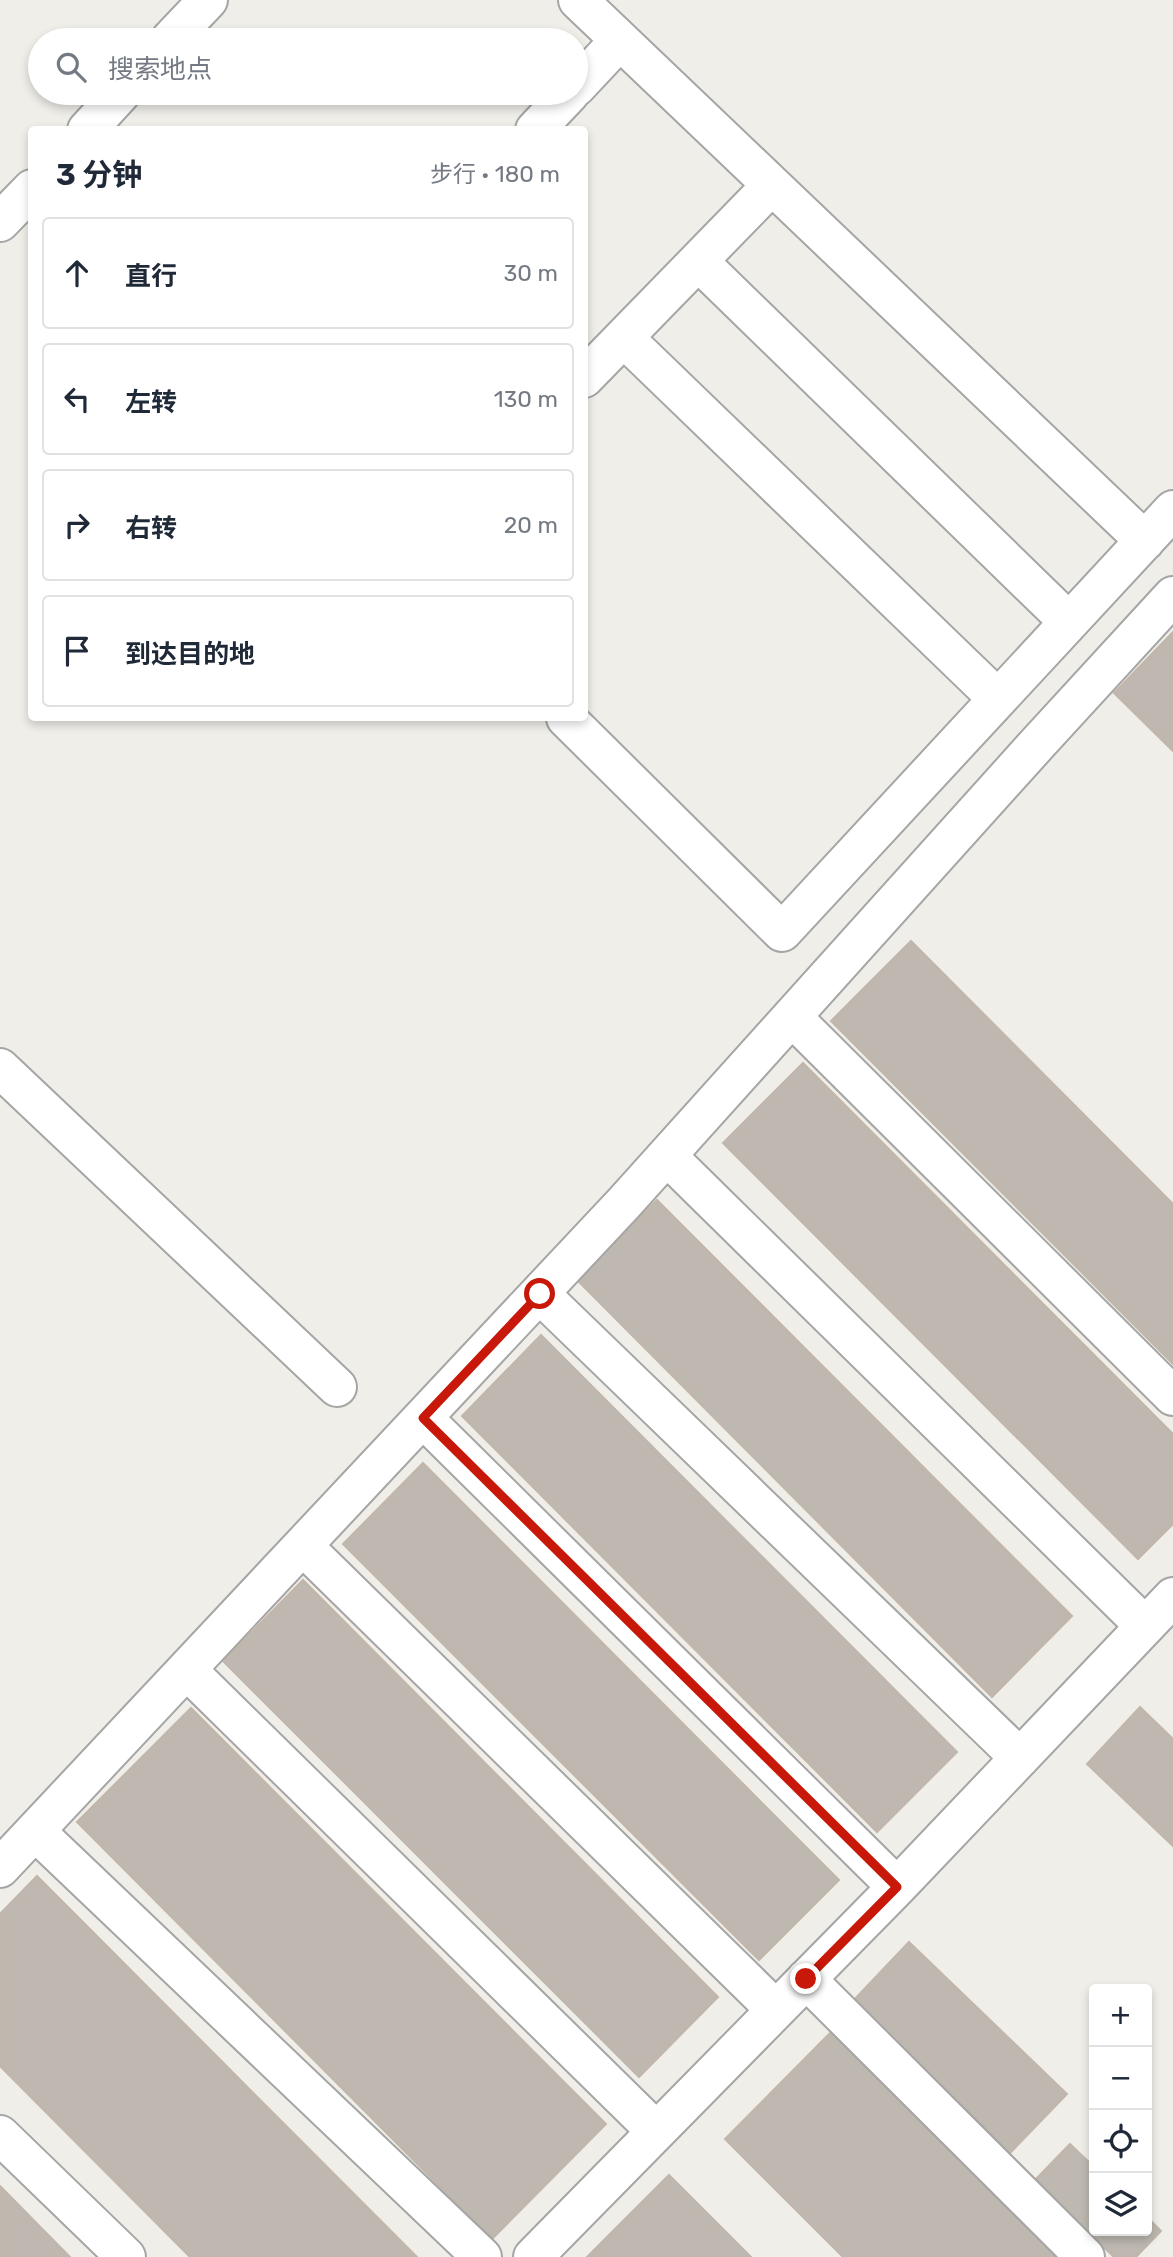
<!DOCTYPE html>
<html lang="zh">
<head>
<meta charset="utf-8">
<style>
	body { margin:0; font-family:Rubik,"Noto Sans SC",sans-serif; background:#f2f2f3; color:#1f2937 }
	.controls { position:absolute; right:21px; bottom:21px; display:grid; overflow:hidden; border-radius:7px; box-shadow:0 4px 10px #0003 }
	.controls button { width:63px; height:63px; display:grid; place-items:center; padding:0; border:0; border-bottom:2px solid #e0e1e3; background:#fff; color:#1f2937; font:35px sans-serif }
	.stop { position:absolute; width:21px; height:21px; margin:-16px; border:5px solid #c7180a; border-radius:50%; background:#fff }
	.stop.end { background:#c7180a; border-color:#fff; box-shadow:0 2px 7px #0008 }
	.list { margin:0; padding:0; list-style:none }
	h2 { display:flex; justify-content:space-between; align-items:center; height:91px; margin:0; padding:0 28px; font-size:30px }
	h2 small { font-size:23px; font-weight:400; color:#747a83 }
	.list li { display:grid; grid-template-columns:46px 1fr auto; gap:21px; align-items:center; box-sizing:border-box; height:112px; margin:0 14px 14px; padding:0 14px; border:2px solid #e0e1e3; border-radius:7px }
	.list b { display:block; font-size:26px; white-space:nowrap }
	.list em { font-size:23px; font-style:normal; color:#747a83 }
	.icon { flex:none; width:38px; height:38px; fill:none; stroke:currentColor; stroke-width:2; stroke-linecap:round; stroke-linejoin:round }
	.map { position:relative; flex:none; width:1173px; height:2257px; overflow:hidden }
	.search { position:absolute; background:#fff; box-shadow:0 4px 10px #0003; left:28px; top:28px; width:560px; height:77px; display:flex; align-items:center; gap:18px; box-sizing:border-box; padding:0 24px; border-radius:38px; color:#747a83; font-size:26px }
	.panel { position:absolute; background:#fff; box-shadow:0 4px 10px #0003; left:28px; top:126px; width:560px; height:595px; border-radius:7px }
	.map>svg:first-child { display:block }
	.building { fill:#beb8b1; stroke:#c2b6ab; stroke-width:2 }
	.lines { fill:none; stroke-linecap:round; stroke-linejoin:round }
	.minor-casing { stroke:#a5a5a5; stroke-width:42 }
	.minor { stroke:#fff; stroke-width:38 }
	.route { stroke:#c7180a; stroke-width:9 }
</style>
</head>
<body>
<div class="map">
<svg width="1173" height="2257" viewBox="0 0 1173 2257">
	<rect width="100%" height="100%" fill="#f0eee8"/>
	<path class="building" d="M1173 632V751L1114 693Z
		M911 941 1173 1204V1364L831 1021Z
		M803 1063 1173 1434V1524L1138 1559 723 1143Z
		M657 1200 1072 1616 992 1697 577 1280Z
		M541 1335 957 1752 877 1832 462 1416Z
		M423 1463 839 1880 759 1960 343 1544Z
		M303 1580 718 1997 639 2077 223 1661Z
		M1140 1707 1173 1739V1846L1087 1764Z
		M191 1708 606 2124 492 2239 77 1822Z
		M37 1876 417 2257H190L0 2066V1914Z
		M909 1942 1067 2094 1009 2154 851 2003Z
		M836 2027 1066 2257H843L725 2139Z
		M1070 2144 1094 2167V2231H1147V2217L1161 2231 1136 2257H1114L1034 2181Z
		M669 2175 751 2257H587Z
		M0 2186 70 2257H0Z"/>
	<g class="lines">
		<g class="minor-casing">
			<path id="minor" d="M578 0 1145 541
				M170 40 208 0
				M576 87 620 40
				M87 130 121 93
				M535 130 570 93
				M0 222 32 189
				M698 261 1069 622
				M624 338 998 699
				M584 378 772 185
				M566 718 782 932 1173 510
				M792 1017 1173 1396
				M0 1068 337 1387
				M667 1156 1145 1626
				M540 1294 1020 1758
				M423 1418 897 1887
				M303 1546 776 2010
				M187 1670 656 2131
				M35 1831 482 2257
				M0 1868 624 1203 1038 743 1173 596
				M806 1979 1085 2257
				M0 2135 126 2257
				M533 2257 897 1887 1173 1597"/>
		</g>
		<use href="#minor" class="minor"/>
	</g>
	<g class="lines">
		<path class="route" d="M540 1294 423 1418 897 1887 806 1979"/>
	</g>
</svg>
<div class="controls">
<button>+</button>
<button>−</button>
<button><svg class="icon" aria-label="locate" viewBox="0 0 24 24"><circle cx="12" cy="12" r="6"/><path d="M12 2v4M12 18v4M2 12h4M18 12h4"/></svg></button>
<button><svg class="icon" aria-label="layers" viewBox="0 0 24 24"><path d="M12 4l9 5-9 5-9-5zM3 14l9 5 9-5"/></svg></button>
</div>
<div class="stop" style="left:540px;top:1294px"></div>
<div class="stop end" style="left:806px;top:1979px"></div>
<div class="search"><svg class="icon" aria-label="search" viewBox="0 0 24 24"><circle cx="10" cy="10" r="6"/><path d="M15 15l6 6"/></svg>搜索地点</div>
<section class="panel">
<h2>3 分钟<small>步行 · 180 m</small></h2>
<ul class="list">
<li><svg class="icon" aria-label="ahead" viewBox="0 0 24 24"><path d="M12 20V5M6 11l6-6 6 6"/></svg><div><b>直行</b></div><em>30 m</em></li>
<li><svg class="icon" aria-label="left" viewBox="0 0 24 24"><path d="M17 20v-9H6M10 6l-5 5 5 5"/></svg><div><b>左转</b></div><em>130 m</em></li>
<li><svg class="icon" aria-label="right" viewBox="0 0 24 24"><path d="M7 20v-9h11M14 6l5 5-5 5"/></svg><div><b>右转</b></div><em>20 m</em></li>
<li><svg class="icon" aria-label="arrive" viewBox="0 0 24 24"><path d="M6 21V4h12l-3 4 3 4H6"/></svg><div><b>到达目的地</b></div></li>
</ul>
</section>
</div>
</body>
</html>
